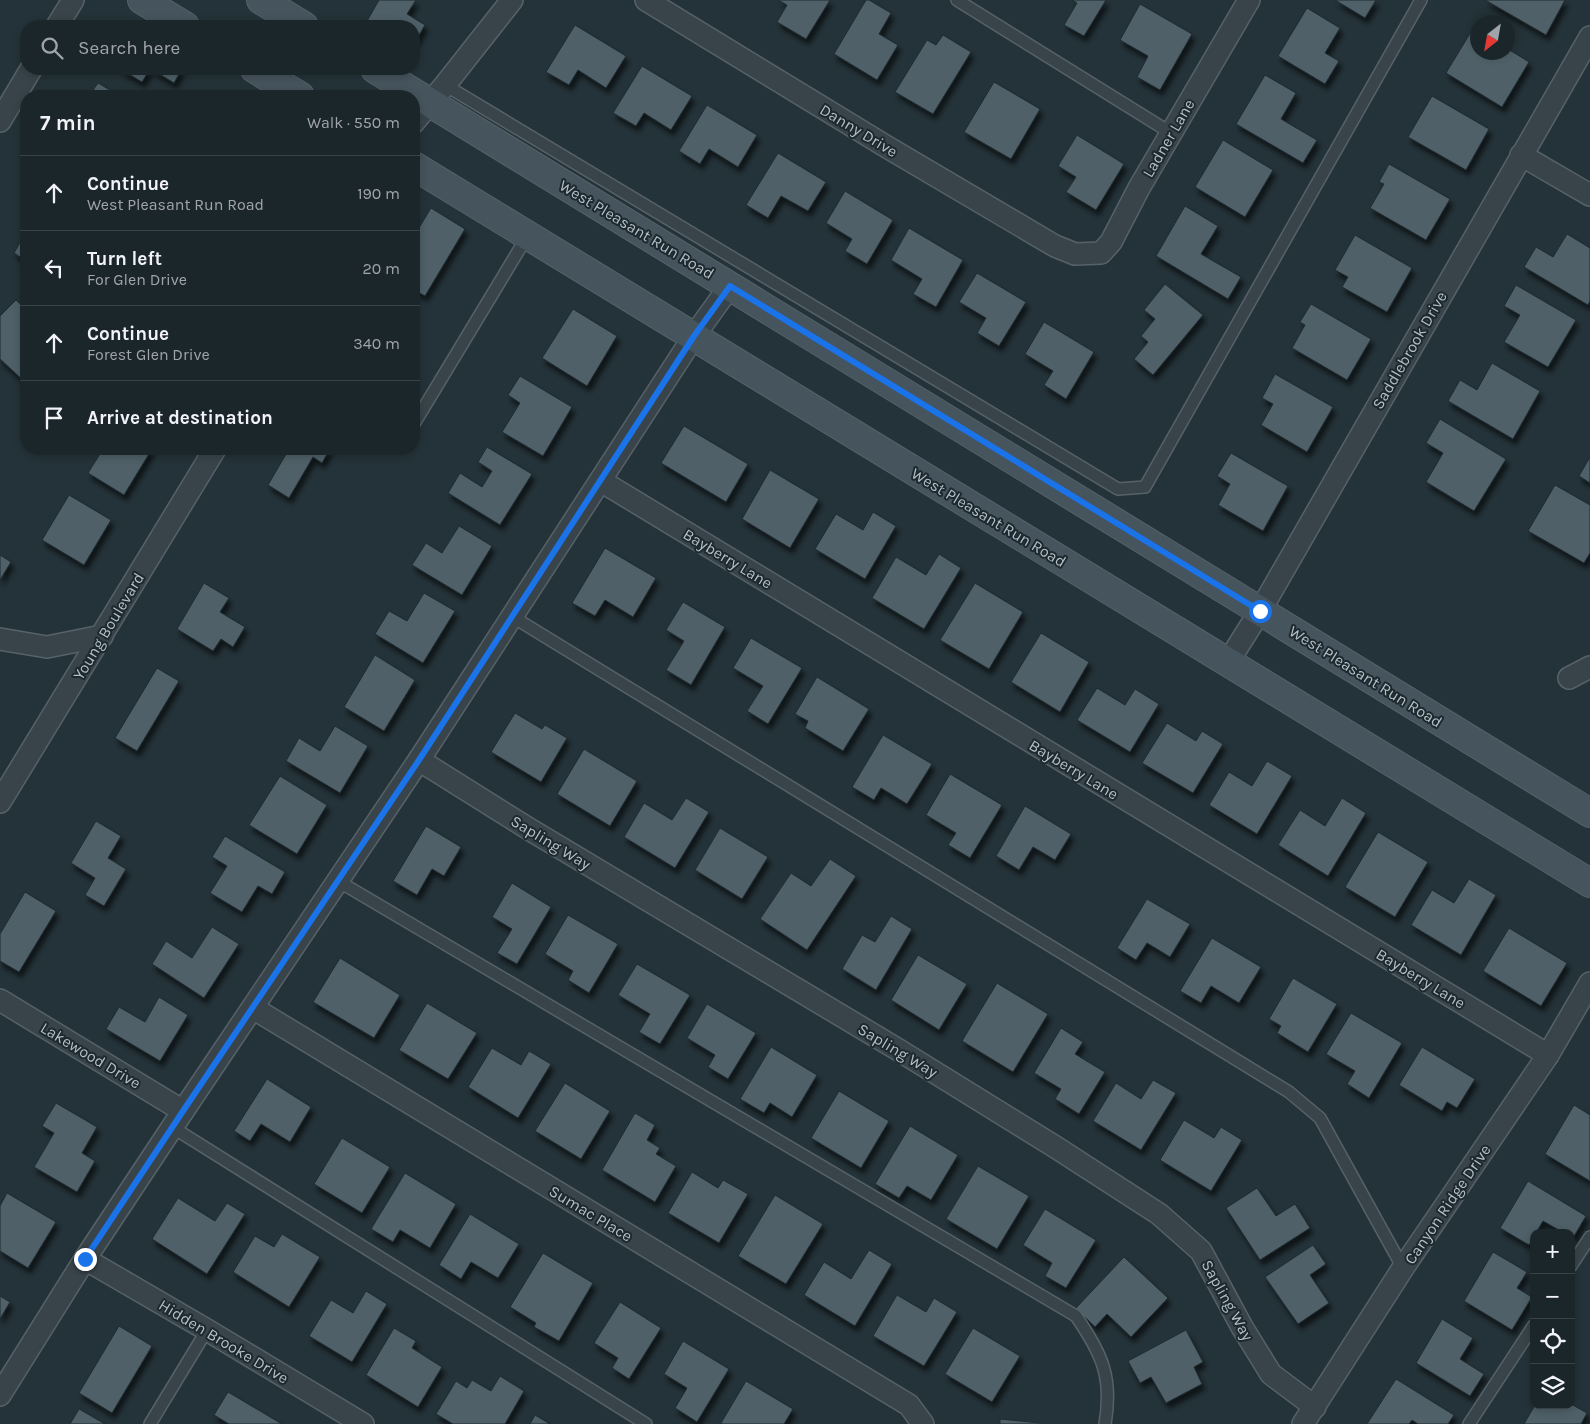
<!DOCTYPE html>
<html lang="en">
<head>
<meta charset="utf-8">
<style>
	:root { --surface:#1b262b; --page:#283237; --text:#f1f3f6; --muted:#a0a5a9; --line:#394347 }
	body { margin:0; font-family:Karla,sans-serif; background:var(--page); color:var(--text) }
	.controls { position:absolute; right:15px; bottom:15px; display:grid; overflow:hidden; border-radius:10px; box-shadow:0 2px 8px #0003 }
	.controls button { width:45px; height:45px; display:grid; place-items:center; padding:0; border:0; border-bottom:1px solid var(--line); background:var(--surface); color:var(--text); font:25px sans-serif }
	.compass { position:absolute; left:1470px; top:15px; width:45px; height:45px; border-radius:50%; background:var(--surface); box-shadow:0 2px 8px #0003; rotate:211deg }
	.stop { position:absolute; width:15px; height:15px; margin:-11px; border:4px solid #1a73e8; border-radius:50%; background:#fff }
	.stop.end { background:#1a73e8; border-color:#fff; box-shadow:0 1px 5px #0008 }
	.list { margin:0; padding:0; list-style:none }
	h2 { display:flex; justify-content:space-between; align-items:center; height:65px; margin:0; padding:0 20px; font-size:21px }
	h2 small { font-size:16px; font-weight:400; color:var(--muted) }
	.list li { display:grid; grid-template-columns:32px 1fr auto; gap:15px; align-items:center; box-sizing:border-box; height:75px; padding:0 20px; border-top:1px solid var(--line) }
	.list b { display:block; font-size:19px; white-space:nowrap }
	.list p { margin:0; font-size:16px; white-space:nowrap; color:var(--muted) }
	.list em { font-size:16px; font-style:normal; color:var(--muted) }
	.icon { flex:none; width:28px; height:28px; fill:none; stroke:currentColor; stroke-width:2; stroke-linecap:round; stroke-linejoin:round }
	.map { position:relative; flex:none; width:1590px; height:1424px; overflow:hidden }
	.search { position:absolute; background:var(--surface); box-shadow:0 2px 8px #0003; left:20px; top:20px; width:400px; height:55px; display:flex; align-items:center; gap:12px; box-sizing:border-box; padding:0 18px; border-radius:20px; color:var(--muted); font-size:19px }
	.panel { position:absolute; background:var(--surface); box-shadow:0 2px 8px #0003; left:20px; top:90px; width:400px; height:365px; border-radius:20px }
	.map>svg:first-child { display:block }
	.building { fill:#4f6068; stroke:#1f2b31; filter:url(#shadow) }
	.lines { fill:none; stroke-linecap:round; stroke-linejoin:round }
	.lane-casing { stroke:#566268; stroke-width:14 }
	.street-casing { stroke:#566268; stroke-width:24 }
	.secondary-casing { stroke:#566268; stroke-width:30 }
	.lane { stroke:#38444a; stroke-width:11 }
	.street { stroke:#38444a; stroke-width:21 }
	.secondary { stroke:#46545d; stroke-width:28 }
	.route { stroke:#1a73e8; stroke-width:6 }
	.labels { text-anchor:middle; stroke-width:4; stroke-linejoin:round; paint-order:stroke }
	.street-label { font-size:16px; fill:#b3bfc6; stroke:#1d292f }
</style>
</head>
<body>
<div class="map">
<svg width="1590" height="1424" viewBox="0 0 1590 1424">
	<defs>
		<filter id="shadow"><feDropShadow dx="3" dy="5.5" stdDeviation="2.5" flood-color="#0009"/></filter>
	</defs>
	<rect width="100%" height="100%" fill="#243339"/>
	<g class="building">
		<path d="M379 0H416L407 14 425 25 414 44V26H376L367 21Z"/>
		<path d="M778 0H830L806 39 777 22 787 5Z"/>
		<path d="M866 0H869L891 13 879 34 898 45 877 80 834 54Z"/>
		<path d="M1072 0H1106L1084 36 1064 25 1077 3Z"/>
		<path d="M1335 0H1376L1365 18Z"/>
		<path d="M1485 0H1565L1546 35Z"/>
		<path d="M1140 4 1192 34 1160 90 1137 77 1148 56 1120 40Z"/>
		<path d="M1307 8 1340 28 1325 53 1339 61 1325 84 1278 56Z"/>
		<path d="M1477 22 1478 52H1508V49L1529 62 1502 107 1446 73Z"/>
		<path d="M575 25 626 56 606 88 578 70 569 85 546 72Z"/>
		<path d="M943 35 971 52 933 114 895 92 927 40 936 45Z"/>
		<path d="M642 66 692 96 671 130 644 113 636 126 613 113Z"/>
		<path d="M120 69H150L142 82Z"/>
		<path d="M151 69H182L174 83Z"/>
		<path d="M1265 75 1296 93 1281 119 1317 140 1303 163 1236 124Z"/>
		<path d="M994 82 1040 109 1011 159 964 132Z"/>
		<path d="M98 83 120 96H89Z"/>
		<path d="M1432 96 1489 129 1466 170 1408 137Z"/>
		<path d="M707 105 757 135 738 167 709 149 700 164 679 151Z"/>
		<path d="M1077 135 1124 164 1096 210 1066 192 1076 177 1058 166Z"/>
		<path d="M1223 140 1273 170 1245 217 1195 187Z"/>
		<path d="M778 153 826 182 808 211 781 196 768 218 746 205Z"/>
		<path d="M1389 164 1450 199 1426 240 1370 208 1384 184 1379 182Z"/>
		<path d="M845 191 893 220 867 264 845 251 852 239 826 223Z"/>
		<path d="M1185 206 1218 226 1201 254 1241 277 1228 299 1156 256Z"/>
		<path d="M431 208 465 229 425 296 414 290V236Z"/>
		<path d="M909 228 963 260 936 307 913 294 922 279 891 260Z"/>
		<path d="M26 232V261L14 253Z"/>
		<path d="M1567 234 1590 248V301L1588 305 1524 267 1536 247 1553 257Z"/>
		<path d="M1355 235 1412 268 1387 312 1342 287 1348 277 1335 270Z"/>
		<path d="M977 273 1026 302 999 346 977 333 986 318 959 302Z"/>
		<path d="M1165 284 1203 315 1153 375 1134 359 1148 342 1141 336 1155 319 1144 310Z"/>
		<path d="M1516 285 1576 320 1548 367 1504 342 1520 315 1504 306Z"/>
		<path d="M16 300 26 309V383L0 359V316Z"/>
		<path d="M1311 304 1371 339 1347 380 1292 348 1305 325 1300 322Z"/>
		<path d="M573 309 617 336 587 386 542 358Z"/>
		<path d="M1044 322 1094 352 1066 399 1044 385 1053 371 1025 354Z"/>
		<path d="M1492 363 1540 391 1513 439 1448 401 1460 380 1477 390Z"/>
		<path d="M1275 374 1333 407 1307 452 1261 425 1273 404 1262 398Z"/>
		<path d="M520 376 572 407 543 456 502 432 520 403 508 395Z"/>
		<path d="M1440 419 1506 459 1474 511 1426 482 1443 453 1426 443Z"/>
		<path d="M684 426 748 464 726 502 661 463Z"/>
		<path d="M487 447 532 474 500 525 448 493 460 473 482 487 492 471 478 462Z"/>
		<path d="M103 449H152L124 495 88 473Z"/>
		<path d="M289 449H330L322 463 313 457 289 498 268 485Z"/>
		<path d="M1231 453 1288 486 1263 531 1218 505 1230 484 1217 476Z"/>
		<path d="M1590 457V483L1579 476Z"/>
		<path d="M770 470 819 499 790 548 742 519Z"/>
		<path d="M1555 485 1590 505V553L1584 563 1528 531Z"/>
		<path d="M69 495 111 520 84 565 42 540Z"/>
		<path d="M873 512 896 526 865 579 815 549 836 514 863 530Z"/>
		<path d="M459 526 492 546 462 595 412 565 426 543 442 553Z"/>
		<path d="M605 548 656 578 633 617 605 600 595 616 572 603Z"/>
		<path d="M939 554 961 568 924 629 872 598 896 557 926 575Z"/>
		<path d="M0 555 11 562 0 580Z"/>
		<path d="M204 583 229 598 220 612 245 627 233 647 221 639 213 651 177 629Z"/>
		<path d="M975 583 1023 612 989 669 940 640Z"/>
		<path d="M424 593 455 611 423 663 375 634 389 611 407 621Z"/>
		<path d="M683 602 725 627 691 685 666 670 684 641 666 630Z"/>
		<path d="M1041 633 1089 662 1060 712 1011 682Z"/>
		<path d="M751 638 802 668 768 724 747 711 763 686 733 668Z"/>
		<path d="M375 655 415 680 384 731 344 707Z"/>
		<path d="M157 668 179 681 137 751 115 738Z"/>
		<path d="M817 677 869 709 843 751 805 728 808 721 795 714Z"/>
		<path d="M1097 688 1125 705 1135 689 1159 704 1130 752 1077 720Z"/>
		<path d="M515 713 542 729 545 725 567 738 541 782 491 752Z"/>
		<path d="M1167 723 1196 741 1202 731 1223 744 1193 793 1142 763Z"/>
		<path d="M335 726 368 746 340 793 286 761 299 738 320 751Z"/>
		<path d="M883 735 932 764 907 804 881 788 874 800 852 787Z"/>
		<path d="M584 749 637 781 610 826 557 794Z"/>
		<path d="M1267 761 1292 776 1257 834 1209 805 1229 772 1252 786Z"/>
		<path d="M950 774 1002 805 970 858 948 845 956 833 926 815Z"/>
		<path d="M280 776 327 805 297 854 249 825Z"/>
		<path d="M686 798 709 812 675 868 624 837 644 803 672 820Z"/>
		<path d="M1342 798 1366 813 1328 876 1278 845 1300 810 1325 826Z"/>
		<path d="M1025 806 1071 834 1055 860 1033 847 1019 870 996 856Z"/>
		<path d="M96 821 121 836 108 858 126 869 104 906 85 895 95 878 71 863Z"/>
		<path d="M426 826 461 847 444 876 432 869 417 895 393 881Z"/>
		<path d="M720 828 768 857 742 899 695 870Z"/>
		<path d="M1378 832 1428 862 1395 917 1345 887Z"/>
		<path d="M225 836 285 872 272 894 258 886 242 912 210 893 227 866 212 857Z"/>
		<path d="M830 859 856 876 807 950 760 919 791 873 811 886Z"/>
		<path d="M1469 879 1496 895 1461 955 1411 925 1432 890 1454 903Z"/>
		<path d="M512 883 551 907 517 964 497 953 512 929 492 917Z"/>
		<path d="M25 892 56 911 19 972 0 961V934Z"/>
		<path d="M1147 899 1190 924 1170 957 1147 943 1136 960 1117 948Z"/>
		<path d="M568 915 618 944 589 993 568 980 573 971 545 954Z"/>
		<path d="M891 916 912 929 876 990 842 969 862 935 875 942Z"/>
		<path d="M212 927 239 944 204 998 152 964 166 941 192 958Z"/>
		<path d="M1509 928 1567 963 1541 1006 1483 971Z"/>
		<path d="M1212 938 1261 967 1239 1003 1211 986 1201 1003 1180 991Z"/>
		<path d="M918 955 967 984 939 1030 891 1000Z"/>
		<path d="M340 958 400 995 374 1038 313 1002Z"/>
		<path d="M637 964 690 995 660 1044 639 1032 650 1014 618 995Z"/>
		<path d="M1293 978 1337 1004 1308 1052 1277 1033 1281 1026 1269 1019Z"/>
		<path d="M997 983 1048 1014 1013 1072 962 1041Z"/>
		<path d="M159 997 188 1015 160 1061 106 1029 119 1007 145 1022Z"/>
		<path d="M427 1003 477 1033 448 1079 399 1050Z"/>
		<path d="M707 1004 756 1033 728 1079 708 1067 715 1055 687 1038Z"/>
		<path d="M1351 1013 1402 1043 1369 1098 1347 1084 1355 1071 1326 1054Z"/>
		<path d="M1061 1028 1083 1042 1075 1054 1105 1072 1079 1114 1055 1099 1061 1089 1034 1073Z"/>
		<path d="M771 1047 817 1075 792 1117 770 1103 764 1113 740 1099Z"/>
		<path d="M1422 1047 1475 1079 1457 1108 1447 1102 1442 1111 1399 1085Z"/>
		<path d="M492 1048 521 1065 529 1051 551 1064 518 1118 468 1087Z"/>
		<path d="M267 1079 311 1107 290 1142 261 1124 250 1141 234 1131Z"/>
		<path d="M1153 1080 1176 1093 1141 1150 1093 1121 1116 1083 1141 1099Z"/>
		<path d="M565 1083 610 1111 581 1159 535 1131Z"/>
		<path d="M839 1091 889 1121 861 1168 811 1138Z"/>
		<path d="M56 1103 97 1127 82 1153 95 1161 77 1192 34 1167 54 1133 42 1126Z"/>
		<path d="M1574 1105 1590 1115V1181L1545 1154Z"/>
		<path d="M635 1113 655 1125 647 1140 660 1148 656 1154 676 1166 655 1202 602 1170Z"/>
		<path d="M1184 1120 1214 1138 1221 1127 1242 1140 1211 1191 1160 1160Z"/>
		<path d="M910 1126 958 1155 931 1200 907 1186 899 1198 875 1184Z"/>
		<path d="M342 1138 390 1167 362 1213 314 1184Z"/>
		<path d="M978 1166 1029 1196 997 1249 946 1219Z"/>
		<path d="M692 1172 718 1188 723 1180 748 1194 719 1243 668 1213Z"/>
		<path d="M405 1173 456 1204 430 1248 400 1230 393 1242 371 1229Z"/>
		<path d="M1528 1181 1586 1216 1573 1238 1571 1233H1564L1543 1221 1536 1233H1534V1237L1529 1245 1500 1228Z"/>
		<path d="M1257 1188 1276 1216 1295 1204 1310 1228 1260 1260 1226 1208Z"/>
		<path d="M7 1193 56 1222 28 1268 0 1251V1206Z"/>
		<path d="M775 1195 823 1224 786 1284 738 1256Z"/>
		<path d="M178 1198 215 1221 227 1203 245 1214 207 1274 152 1239Z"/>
		<path d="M1045 1209 1096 1240 1066 1288 1045 1276 1052 1263 1023 1245Z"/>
		<path d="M470 1214 519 1244 498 1278 471 1262 461 1279 439 1265Z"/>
		<path d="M282 1234 320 1257 289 1307 233 1272 255 1236 274 1247Z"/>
		<path d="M1313 1245 1326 1264 1310 1275 1329 1303 1298 1324 1265 1277Z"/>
		<path d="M869 1250 892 1264 855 1326 804 1295 824 1262 851 1279Z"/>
		<path d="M1493 1252 1527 1272 1517 1288 1532 1297 1512 1330 1464 1301Z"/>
		<path d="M543 1253 593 1283 559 1341 534 1327 536 1323 510 1307Z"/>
		<path d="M1124 1257 1168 1298 1131 1337 1107 1314 1095 1327 1076 1308Z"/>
		<path d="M366 1291 387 1304 352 1362 309 1336 331 1300 353 1313Z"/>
		<path d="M897 1295 926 1312 934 1298 957 1312 924 1366 873 1336Z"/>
		<path d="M0 1296 10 1302 0 1319Z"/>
		<path d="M620 1302 661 1328 629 1379 612 1368 618 1358 594 1343Z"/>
		<path d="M1442 1319 1473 1338 1460 1359 1484 1374 1470 1396 1416 1363Z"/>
		<path d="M119 1326 152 1346 112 1413 79 1393Z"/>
		<path d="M394 1328 416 1341 412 1348 442 1367 418 1407 366 1375Z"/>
		<path d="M973 1328 1020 1356 992 1402 945 1374Z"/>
		<path d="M1186 1330 1203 1362 1194 1367 1202 1384 1166 1403 1151 1377 1140 1383 1128 1361Z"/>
		<path d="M683 1341 729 1369 697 1422 675 1408 687 1388 664 1374Z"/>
		<path d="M500 1376 524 1391 505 1424H453L436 1414 456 1381 467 1388 472 1380 491 1391Z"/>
		<path d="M1396 1379 1454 1415 1448 1424H1418L1412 1420 1409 1424H1367Z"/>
		<path d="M746 1381 793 1409 784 1424H723L721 1423Z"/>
		<path d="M228 1392 282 1424H229L214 1415Z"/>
		<path d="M1571 1404 1587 1413 1581 1424H1524L1535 1405H1571Z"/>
		<path d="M79 1409 105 1424H70Z"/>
		<path d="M535 1415 550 1424H530Z"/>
		<path d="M1000 1419 1040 1423V1424H1000Z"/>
	</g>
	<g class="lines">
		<g class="lane-casing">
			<g id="lane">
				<path d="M957 0 1171 133"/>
				<path d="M445 85 1118 489 1145 487 1421 0"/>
				<path d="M414 424 528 235"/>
				<path d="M513 617 1289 1092 1320 1118 1403 1268"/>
				<path d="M338 881 1076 1316C1102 1354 1113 1377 1105 1424"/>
				<path d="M172 1127 646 1424"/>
				<path d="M1571 1266 1590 1237"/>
				<path d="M150 1424 207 1330"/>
				<path d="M1469 1424 1534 1325"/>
			</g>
		</g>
		<g class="street-casing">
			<g id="street">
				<path d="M646 0 887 147 1055 246 1075 254 1101 253 1111 242 1139 188 1249 0"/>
				<path d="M57 26 73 0"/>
				<path d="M0 121 31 69"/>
				<path d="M414 122 445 85 512 0"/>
				<path d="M1521 155 1590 195"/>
				<path d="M601 481 1548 1055"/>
				<path d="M0 639 47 647 102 636"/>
				<path d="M1228 662 1260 611 1590 37"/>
				<path d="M1569 678 1590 667"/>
				<path d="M419 760 529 829 897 1049 1057 1148 1159 1214 1201 1251 1242 1327 1271 1374 1315 1407"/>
				<path d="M0 802 215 449"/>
				<path d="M0 1000 183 1111"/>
				<path d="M253 1008 909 1405 923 1424"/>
				<path d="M85 1259 207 1330 363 1424"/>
				<path d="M0 1395 85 1259 183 1111 419 760 694 336 730 286"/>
				<path d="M1303 1424 1403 1268 1548 1055 1590 983"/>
			</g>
		</g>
		<g class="secondary-casing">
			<g id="secondary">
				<path d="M142 0 185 26"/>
				<path d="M261 0 304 26"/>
				<path d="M255 69 300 96"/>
				<path d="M375 69 1590 813"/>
				<path d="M414 166 1590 883"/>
			</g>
		</g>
		<use href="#lane" class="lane"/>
		<use href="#street" class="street"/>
		<use href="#secondary" class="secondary"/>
	</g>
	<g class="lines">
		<path class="route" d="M85 1259 183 1111 419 760 694 336 730 286 1260 611"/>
	</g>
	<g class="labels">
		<g class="street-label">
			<text transform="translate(859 130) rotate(31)" y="6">Danny Drive</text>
			<text transform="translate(1168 138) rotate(-60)" y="6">Ladner Lane</text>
			<text transform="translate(637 229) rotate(31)" y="6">West Pleasant Run Road</text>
			<text transform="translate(1409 350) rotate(-60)" y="6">Saddlebrook Drive</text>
			<text transform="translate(989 517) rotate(31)" y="6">West Pleasant Run Road</text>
			<text transform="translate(728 558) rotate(31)" y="6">Bayberry Lane</text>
			<text transform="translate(108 626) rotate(-59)" y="6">Young Boulevard</text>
			<text transform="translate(1366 676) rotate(32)" y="6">West Pleasant Run Road</text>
			<text transform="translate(1074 769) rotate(31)" y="6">Bayberry Lane</text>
			<text transform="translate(551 842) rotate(31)" y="6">Sapling Way</text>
			<text transform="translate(1421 978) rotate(31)" y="6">Bayberry Lane</text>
			<text transform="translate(898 1050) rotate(31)" y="6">Sapling Way</text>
			<text transform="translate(91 1055) rotate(31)" y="6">Lakewood Drive</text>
			<text transform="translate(1447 1204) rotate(-56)" y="6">Canyon Ridge Drive</text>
			<text transform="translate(591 1213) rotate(31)" y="6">Sumac Place</text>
			<text transform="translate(1228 1300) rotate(61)" y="6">Sapling Way</text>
			<text transform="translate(224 1341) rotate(31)" y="6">Hidden Brooke Drive</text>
		</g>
	</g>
</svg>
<div class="controls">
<button>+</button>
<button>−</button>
<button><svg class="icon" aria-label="locate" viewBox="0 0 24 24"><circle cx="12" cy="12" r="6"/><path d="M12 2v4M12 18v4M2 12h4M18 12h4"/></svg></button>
<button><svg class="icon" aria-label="layers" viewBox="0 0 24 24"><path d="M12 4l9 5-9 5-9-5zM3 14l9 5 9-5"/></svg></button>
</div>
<svg class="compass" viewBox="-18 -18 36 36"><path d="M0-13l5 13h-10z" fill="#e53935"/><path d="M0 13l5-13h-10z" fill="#a0a5a9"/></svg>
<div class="stop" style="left:1260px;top:611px"></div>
<div class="stop end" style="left:85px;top:1259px"></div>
<div class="search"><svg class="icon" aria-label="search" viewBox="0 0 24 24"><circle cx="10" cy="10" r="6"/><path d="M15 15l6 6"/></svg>Search here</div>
<section class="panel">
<h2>7 min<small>Walk · 550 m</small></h2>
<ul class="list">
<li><svg class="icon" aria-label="ahead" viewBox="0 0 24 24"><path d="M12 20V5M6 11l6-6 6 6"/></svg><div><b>Continue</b><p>West Pleasant Run Road</p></div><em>190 m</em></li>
<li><svg class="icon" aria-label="left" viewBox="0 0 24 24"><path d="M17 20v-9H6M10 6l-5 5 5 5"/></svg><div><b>Turn left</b><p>For Glen Drive</p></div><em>20 m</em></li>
<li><svg class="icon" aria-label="ahead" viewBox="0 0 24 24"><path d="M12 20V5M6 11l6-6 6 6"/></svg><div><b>Continue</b><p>Forest Glen Drive</p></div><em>340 m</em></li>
<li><svg class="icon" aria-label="arrive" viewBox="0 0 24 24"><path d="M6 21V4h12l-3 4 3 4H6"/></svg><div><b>Arrive at destination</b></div></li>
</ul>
</section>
</div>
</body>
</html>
